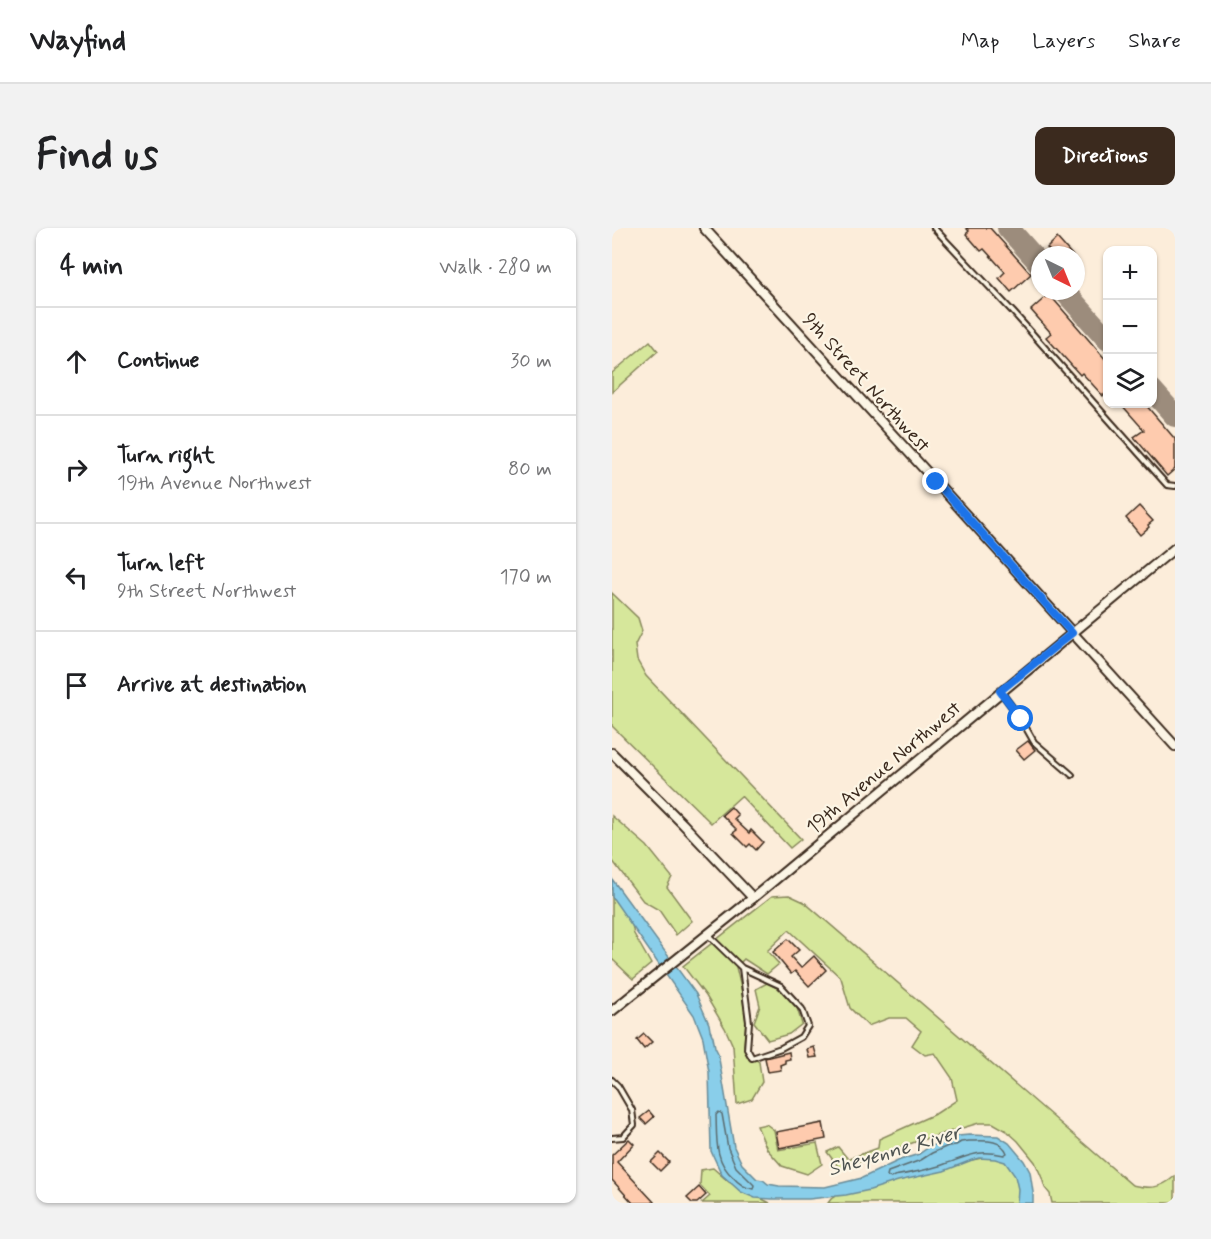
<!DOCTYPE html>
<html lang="en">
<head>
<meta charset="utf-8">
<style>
	:root { --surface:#fff; --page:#f2f2f2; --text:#202124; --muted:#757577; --line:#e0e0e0; --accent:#3b2a1e }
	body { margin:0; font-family:Mynerve,sans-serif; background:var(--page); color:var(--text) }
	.controls { position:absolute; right:18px; top:18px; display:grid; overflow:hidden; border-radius:12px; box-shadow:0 2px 4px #0004 }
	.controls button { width:54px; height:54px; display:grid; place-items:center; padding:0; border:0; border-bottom:2px solid var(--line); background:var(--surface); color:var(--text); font:30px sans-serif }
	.compass { position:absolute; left:419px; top:18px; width:54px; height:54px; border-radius:50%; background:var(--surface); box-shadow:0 2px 4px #0004; rotate:137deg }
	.stop { position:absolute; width:18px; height:18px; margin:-14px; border:4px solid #1a73e8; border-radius:50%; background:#fff }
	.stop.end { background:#1a73e8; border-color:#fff; box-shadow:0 2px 6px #0008 }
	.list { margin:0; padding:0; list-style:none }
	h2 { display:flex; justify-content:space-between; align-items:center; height:78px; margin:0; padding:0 24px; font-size:26px }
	h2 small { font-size:20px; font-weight:400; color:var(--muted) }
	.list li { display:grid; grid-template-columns:39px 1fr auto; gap:18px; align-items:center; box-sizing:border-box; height:108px; padding:0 24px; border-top:2px solid var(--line) }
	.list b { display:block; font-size:22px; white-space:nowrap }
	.list p { margin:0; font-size:20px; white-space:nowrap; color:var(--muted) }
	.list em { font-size:20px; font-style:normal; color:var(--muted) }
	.icon { flex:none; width:33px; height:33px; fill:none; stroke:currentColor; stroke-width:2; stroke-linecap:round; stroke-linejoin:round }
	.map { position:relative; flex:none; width:563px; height:975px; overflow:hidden; border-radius:12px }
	header { display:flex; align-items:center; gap:36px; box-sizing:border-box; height:84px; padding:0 30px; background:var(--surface); border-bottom:2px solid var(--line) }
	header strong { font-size:28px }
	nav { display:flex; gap:33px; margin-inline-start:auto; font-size:21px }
	.intro { display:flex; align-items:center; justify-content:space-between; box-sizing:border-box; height:144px; padding:0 36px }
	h1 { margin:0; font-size:42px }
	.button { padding:15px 27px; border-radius:12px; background:var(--accent); color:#fff; font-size:21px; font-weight:700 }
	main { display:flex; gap:36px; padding:0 36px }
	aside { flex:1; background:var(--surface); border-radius:12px; box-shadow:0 2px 4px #0004 }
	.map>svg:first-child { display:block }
	.green { fill:#d6e79b; stroke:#88885c; stroke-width:1.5 }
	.water { fill:#89ceea; stroke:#6a8c98; stroke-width:1.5 }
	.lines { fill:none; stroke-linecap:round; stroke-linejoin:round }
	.shore { stroke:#5a6c70; stroke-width:1.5 }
	.taxiway { stroke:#9c8c7c; stroke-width:22 }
	.building { fill:#fecbae; stroke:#3b2a1e; stroke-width:1.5 }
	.service-casing { stroke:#3b2a1e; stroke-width:8 }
	.minor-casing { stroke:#3b2a1e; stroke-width:12 }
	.service { stroke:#fcf5e5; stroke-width:4 }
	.minor { stroke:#fcf5e5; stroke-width:8 }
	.route { stroke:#1a73e8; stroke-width:8 }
	.labels { text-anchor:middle; stroke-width:4.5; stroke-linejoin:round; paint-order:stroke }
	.street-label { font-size:20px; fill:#3b2a1e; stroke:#fcf5e5 }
	.water-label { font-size:21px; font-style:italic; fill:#4e5351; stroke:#fcf5e5 }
</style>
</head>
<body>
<header>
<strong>Wayfind</strong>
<nav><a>Map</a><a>Layers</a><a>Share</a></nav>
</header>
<div class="intro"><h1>Find us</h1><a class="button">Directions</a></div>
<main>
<aside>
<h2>4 min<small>Walk · 280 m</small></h2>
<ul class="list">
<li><svg class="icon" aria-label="ahead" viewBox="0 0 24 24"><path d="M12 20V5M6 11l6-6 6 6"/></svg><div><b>Continue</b></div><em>30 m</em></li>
<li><svg class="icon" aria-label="right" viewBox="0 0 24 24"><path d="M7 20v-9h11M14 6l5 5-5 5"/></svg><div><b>Turn right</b><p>19th Avenue Northwest</p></div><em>80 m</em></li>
<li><svg class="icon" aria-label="left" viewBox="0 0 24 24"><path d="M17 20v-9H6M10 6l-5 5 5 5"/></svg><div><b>Turn left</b><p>9th Street Northwest</p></div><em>170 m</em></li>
<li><svg class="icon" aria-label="arrive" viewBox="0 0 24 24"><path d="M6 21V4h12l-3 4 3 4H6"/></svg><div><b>Arrive at destination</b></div></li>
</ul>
</aside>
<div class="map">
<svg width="563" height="975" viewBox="0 0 563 975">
	<rect width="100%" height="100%" fill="#fcedda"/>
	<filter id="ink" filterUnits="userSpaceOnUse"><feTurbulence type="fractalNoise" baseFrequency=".0167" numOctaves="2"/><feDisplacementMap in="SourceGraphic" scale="12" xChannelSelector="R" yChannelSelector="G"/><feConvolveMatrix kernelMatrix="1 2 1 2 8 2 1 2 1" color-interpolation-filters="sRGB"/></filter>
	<g filter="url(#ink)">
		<g class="green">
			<path d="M38 113 46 123 0 164V145Z"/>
			<path d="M0 365 26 390 30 403 23 417 25 432 34 448 189 611 178 620 129 568 99 595 0 498Z"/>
			<path d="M0 588 35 618 60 649 55 659 80 693 64 707 47 682 31 673 0 632Z"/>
			<path d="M0 655 17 682 22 706 39 736 21 751 0 731Z"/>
			<path d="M177 667 192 674 520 957C538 961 548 961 563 948V975H440L438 966 433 960 430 950 423 934 406 913 395 903 381 895H367L303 914 228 941 215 924 226 919 236 931 266 920 267 911 325 885 345 872 340 850 323 825 313 827 300 817 309 803 294 790H277L256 798 238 780 229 750 177 702 155 723 167 736 155 746 132 731 124 739 130 764 134 794 132 817 139 828 147 834 150 854 140 871 125 876 121 818 113 800 94 768 71 738 160 668Z"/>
			<path d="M155 755 170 762 185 780 190 796 177 806 156 812 142 794 148 778 144 761Z"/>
			<path d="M154 896 162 902 166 922 205 915 210 936 195 946 170 938 155 921 145 898Z"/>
			<path d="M390 926 420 975H216L219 971 231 963 255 953Z"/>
			<path d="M101 940 117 954 158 975H90L98 968 88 957 89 942Z"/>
		</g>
		<path class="water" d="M0 651 84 766 97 796 98 802 101 809 103 819 106 825 122 919 130 936 145 951 151 952 156 956 167 958 213 959 250 950 288 932 307 926 317 919 335 912 342 911 346 908 357 907 386 908 397 915 412 933 418 944 421 964V975H405L406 961 403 948 393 934 383 931 367 930 360 932 332 943 286 953 258 962 234 967 197 971H160L143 970 129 964 110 947 99 923 97 844 91 810 82 787 0 669Z"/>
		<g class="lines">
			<g class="shore">
				<path d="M107 884 110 886 116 920 124 939 142 957 141 961C133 960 126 955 121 949 102 933 105 910 104 887Z"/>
				<path d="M357 913C371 913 389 910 395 925L392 927C364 921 358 928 333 936 317 942 299 945 282 948L279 950 275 948 276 944 309 932 320 925 336 918 344 917 349 914Z"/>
			</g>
			<g class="taxiway">
				<path d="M396 0 428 36"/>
				<path d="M452 63 496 112"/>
				<path d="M540 162 563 188"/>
			</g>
		</g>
		<g class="building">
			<path d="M354 0H378L419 46 399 64 387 50 393 44 372 21 369 23 354 6 357 3Z"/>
			<path d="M445 10 460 27H441L435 20Z"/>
			<path d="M437 66 495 133V164L491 168 470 145 468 147 434 109 439 105 419 82Z"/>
			<path d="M509 176H533L563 211V241L555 248 522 209 532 202Z"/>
			<path d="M527 278 541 293 536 297 537 299 528 307 514 290Z"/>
			<path d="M416 513 423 522 412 531 404 522Z"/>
			<path d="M119 579 126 587 122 591 137 605 139 602 151 614 144 622 138 616 135 619 121 605 125 602 110 587Z"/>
			<path d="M176 711 187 722 179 729 189 740 202 728 214 742 197 758 183 743 179 746 161 724Z"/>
			<path d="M32 806 40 814 32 821 25 812Z"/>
			<path d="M202 819 205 829 197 830 195 821Z"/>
			<path d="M177 824 178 831 173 832V835L168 837 169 842 156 844 153 830Z"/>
			<path d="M37 883 42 889 34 896 28 890Z"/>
			<path d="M211 895 214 911 167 920 164 904Z"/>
			<path d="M17 911 22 916 5 934 43 975H21L0 952V927Z"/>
			<path d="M48 925 57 934 48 943 39 934Z"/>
			<path d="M87 959 94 967 85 975H80L75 970Z"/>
		</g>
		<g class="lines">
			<g class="service-casing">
				<g id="service">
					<path d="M322 0 401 84 555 257 563 258"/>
					<path d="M389 464 409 491 422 514 460 547"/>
					<path d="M96 707 130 740 169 758 190 781 196 798 189 809 169 820 140 830 135 821 137 794 130 740"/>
					<path d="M0 852 6 858 20 882 22 897 11 909 0 910"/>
				</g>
			</g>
			<g class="minor-casing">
				<g id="minor">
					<path d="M92 0 324 254 563 518"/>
					<path d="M0 525 71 596 141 670"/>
					<path d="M0 783 141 670 563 320"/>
				</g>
			</g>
			<use href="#service" class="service"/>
			<use href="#minor" class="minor"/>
		</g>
	</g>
	<g class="lines" filter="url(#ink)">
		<path class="route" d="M324 254 460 405 388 463 409 491"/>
	</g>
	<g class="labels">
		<g class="street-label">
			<text transform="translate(255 154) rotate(48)" y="7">9th Street Northwest</text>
			<text transform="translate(271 539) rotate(-40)" y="7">19th Avenue Northwest</text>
		</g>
		<g class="water-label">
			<text transform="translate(282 922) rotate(-16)" y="7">Sheyenne River</text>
		</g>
	</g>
</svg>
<div class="controls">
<button>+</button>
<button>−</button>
<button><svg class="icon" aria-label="layers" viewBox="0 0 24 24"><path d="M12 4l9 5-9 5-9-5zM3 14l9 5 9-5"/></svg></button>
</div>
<svg class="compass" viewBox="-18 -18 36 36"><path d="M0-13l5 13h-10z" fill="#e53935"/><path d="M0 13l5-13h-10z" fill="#757577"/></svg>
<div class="stop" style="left:409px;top:491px"></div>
<div class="stop end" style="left:324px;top:254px"></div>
</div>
</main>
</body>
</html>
